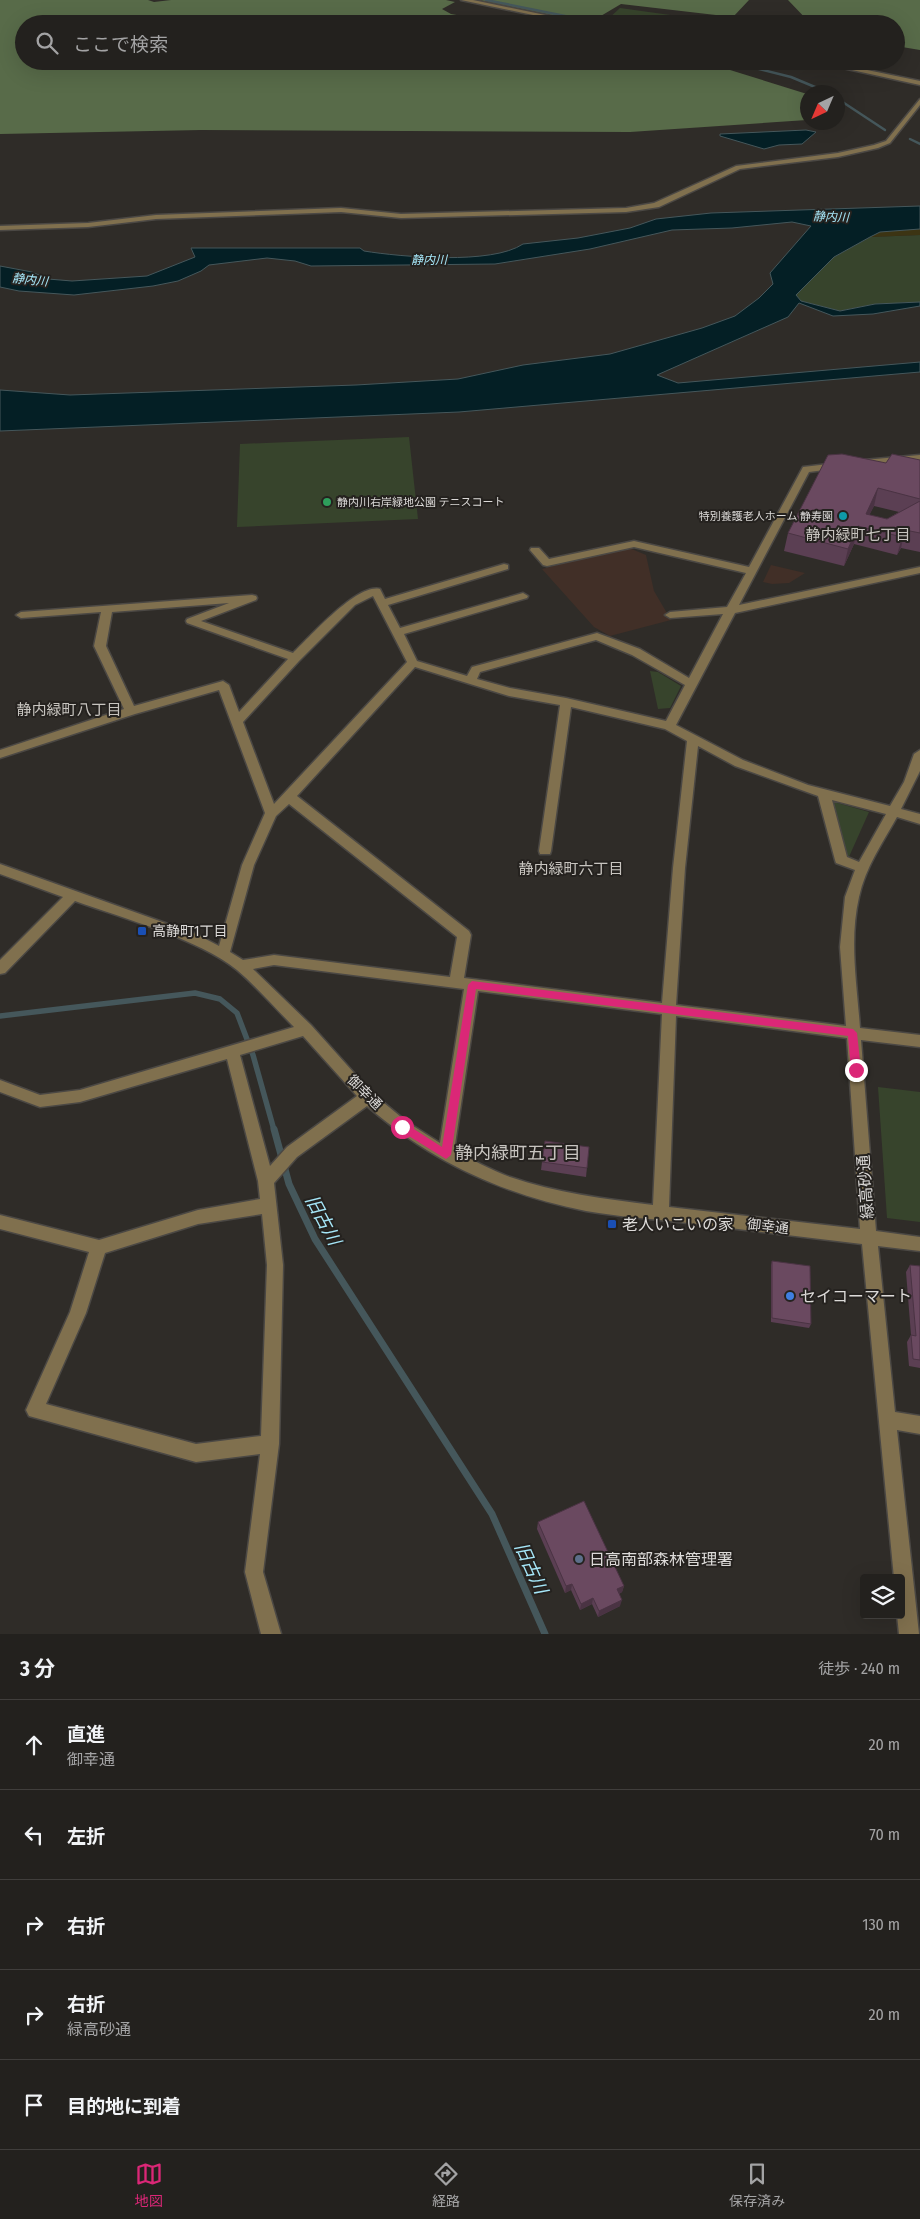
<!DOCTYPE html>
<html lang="ja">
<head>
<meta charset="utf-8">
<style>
	:root { --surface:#23211e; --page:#2f2e2b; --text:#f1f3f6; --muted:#a3a3a4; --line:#403e3c; --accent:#db2777 }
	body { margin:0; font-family:"Fira Sans Condensed","Noto Sans JP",sans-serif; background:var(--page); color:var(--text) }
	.controls { position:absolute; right:15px; bottom:15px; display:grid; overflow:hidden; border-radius:5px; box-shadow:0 5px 20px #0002 }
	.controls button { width:45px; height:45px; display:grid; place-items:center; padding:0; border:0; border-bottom:1px solid var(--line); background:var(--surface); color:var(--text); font:25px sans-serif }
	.compass { position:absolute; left:800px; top:85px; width:45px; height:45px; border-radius:50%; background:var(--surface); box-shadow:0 5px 20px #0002; rotate:224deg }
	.stop { position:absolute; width:15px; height:15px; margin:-11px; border:4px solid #db2777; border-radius:50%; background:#fff }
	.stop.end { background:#db2777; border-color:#fff; box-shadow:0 1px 5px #0008 }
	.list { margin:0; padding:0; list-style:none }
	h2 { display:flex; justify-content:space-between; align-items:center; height:65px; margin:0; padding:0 20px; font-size:21px }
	h2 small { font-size:16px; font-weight:400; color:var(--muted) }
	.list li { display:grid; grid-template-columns:32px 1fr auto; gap:15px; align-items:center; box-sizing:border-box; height:90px; padding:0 20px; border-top:1px solid var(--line) }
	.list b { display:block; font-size:19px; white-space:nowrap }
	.list p { margin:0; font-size:16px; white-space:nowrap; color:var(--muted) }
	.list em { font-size:16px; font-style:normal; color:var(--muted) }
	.icon { flex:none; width:28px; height:28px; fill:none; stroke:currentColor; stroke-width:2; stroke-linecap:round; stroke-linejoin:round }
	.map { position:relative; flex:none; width:920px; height:1634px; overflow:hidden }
	.search { position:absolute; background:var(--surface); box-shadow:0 5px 20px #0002; left:15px; right:15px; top:15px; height:55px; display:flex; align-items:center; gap:12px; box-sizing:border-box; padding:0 18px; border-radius:28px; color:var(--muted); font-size:19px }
	.sheet { height:515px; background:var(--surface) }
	nav { display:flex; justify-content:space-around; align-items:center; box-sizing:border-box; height:70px; border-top:1px solid var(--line); background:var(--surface); font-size:14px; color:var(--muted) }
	nav a { display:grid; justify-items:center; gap:2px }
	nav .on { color:var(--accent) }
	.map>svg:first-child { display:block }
	.industrial { fill:#412f27 }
	.green { fill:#37442c }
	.forest { fill:#586b49 }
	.sand { fill:#3c3413 }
	.water { fill:#041f25; stroke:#45575b }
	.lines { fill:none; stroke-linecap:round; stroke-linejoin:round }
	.stream-far2 { stroke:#45575b; stroke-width:2.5 }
	.stream-far1 { stroke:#45575b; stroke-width:5.5 }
	.stream { stroke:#45575b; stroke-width:7 }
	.minor-casing { stroke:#4b4844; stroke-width:3 }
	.minor { fill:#80704e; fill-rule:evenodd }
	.wall { fill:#5b3f53; fill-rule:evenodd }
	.shaded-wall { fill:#4a3343 }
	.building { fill:#6a4960; stroke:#4a3343 }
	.route { fill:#db2777 }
	.leisure-dot { fill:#2e9e5b; stroke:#25221f; stroke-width:2 }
	.culture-dot { fill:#0f9aa8; stroke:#25221f; stroke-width:2 }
	.transit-dot { fill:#1a4fb4; stroke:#25221f; stroke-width:2 }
	.shop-dot { fill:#3f7fe0; stroke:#25221f; stroke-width:2 }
	.service-dot { fill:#5c6f8a; stroke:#25221f; stroke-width:2 }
	.labels { text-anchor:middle; stroke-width:4; stroke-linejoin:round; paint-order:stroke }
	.far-poi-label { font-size:11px; fill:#dcdad8; stroke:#25221f; text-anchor:start }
	.far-water-label { font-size:12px; font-style:italic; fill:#a6e7f9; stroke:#25221f }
	.poi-label { font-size:14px; fill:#dcdad8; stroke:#25221f; text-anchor:start }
	.street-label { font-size:14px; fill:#dcdad8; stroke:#25221f }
	.neighbourhood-label { font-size:15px; fill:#c7c4bf; stroke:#25221f }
	.near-street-label { font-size:16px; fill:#dcdad8; stroke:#25221f }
	.near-poi-label { font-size:16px; fill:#dcdad8; stroke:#25221f; text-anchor:start }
	.near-neighbourhood-label { font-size:18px; fill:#c7c4bf; stroke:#25221f }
	.near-water-label { font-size:18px; font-style:italic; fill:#a6e7f9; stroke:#25221f }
</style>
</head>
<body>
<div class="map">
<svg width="920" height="1634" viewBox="0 0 920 1634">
	<rect width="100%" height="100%" fill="#2f2c28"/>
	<g class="industrial">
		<path d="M627 547 646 555 654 591 671 620 610 636 594 627 542 569Z"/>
		<path d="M771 565 805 573 789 583 772 584 763 582Z"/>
	</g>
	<g class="green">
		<path d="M620 8 735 24H631L607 20Z"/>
		<path d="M920 235V302L875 304 840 311 801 301 796 295 834 257 870 237Z"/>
		<path d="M409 437 418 519 237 527 240 444Z"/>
		<path d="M650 671 658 672 681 686 670 708 658 709Z"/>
		<path d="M834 802 869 812 848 859 843 858Z"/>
		<path d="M878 1087 920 1092V1222L887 1218Z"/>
	</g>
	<g class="forest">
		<path d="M0 0H148L154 2 171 0H446L455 2 442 9 451 14 506 24 534 17 571 24H24V61H701L807 94V120L630 132 201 130 0 134Z"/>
		<path d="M479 0H749L733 17 621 4 589 23Z"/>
		<path d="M788 0H920V50L896 46V24H811Z"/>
	</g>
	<path class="sand" d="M900 229H920V235L870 237 880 232Z"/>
	<g class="water">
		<path d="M806 130 816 132 802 144 779 145 764 149 720 136V134Z"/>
		<path d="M920 206V229L880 232 870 237 834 257 796 295 801 301 840 311 875 304 920 302V306L873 314 833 316 799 303 788 317 657 375 678 383 920 362V372L459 412 0 431V390L70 395 356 385 458 379 523 365 610 354 702 328 735 316 759 298 773 284 770 273 811 226 792 222 732 228 672 230 590 249 495 264 311 266 295 261 267 258 209 265 201 271 178 281 153 286 74 295 19 291 0 287V266L32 272 48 279 72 281 147 276 195 257 191 248H360L364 251C401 257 492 265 523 244L578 238 630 228 656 219 711 213Z"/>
	</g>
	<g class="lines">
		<g class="stream-far2">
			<path d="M486 0 595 22"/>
			<path d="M727 61 791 77 827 92"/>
			<path d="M838 99 885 130"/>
			<path d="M910 139 920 144"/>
		</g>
		<path class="stream-far1" d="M0 1016 195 993 220 999 237 1013 253 1055 274 1130"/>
		<path class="stream" d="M274 1129 289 1184 315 1239 492 1514 545 1634"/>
		<g class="minor-casing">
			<g id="minor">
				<path d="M461 0H473L589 24H576Z"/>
				<path d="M811 61H824L920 81V85Z"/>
				<path d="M920 99V105L890 143 878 148 838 157 740 169 659 207 626 212 401 218 341 212 156 219 88 227 0 230V226L88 223 156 215 341 208 401 214 626 208 654 203 736 166 838 153 874 145 886 141Z"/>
				<path d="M920 455V461L864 466 859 463 864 460Z"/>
				<path d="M837 463 842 466 840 468 809 472 739 605 920 567V573L735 613 676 725 743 760 808 785 890 806 904 782 914 754 920 750V771L901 809 920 814V824L897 817C883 842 865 868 859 897 849 940 857 985 860 1028L920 1035V1047L861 1040 876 1231 920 1237V1251L878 1246 895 1412 920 1416V1434L897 1430 919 1634H899L897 1615H901V1578H894L862 1244C804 1237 746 1230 688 1223 654 1219 620 1217 586 1211 502 1194 432 1162 367 1106L297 1157 274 1183 283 1265 279 1444 263 1572 281 1634H261L245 1572 260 1454 196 1462 29 1416 26 1410 70 1312 89 1252 0 1229V1215L99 1240 198 1210 260 1199 258 1181 227 1059 80 1102 40 1107 0 1092V1080L40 1095 80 1090 294 1027C275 1008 257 987 237 970 199 939 122 918 75 901L5 973 0 974V960L63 897 0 874V864L196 934 219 946 242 865 265 813 219 690 135 714 0 758V750L124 709 94 646 101 612 21 618 16 615 21 612 252 595 256 596 257 598 256 600 201 621 293 653C309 638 357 583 380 589L385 599 504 564 508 565V569L388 605 400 628 523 593 528 596 527 598 404 634 417 661 467 676 472 667 597 633 640 649 689 678 723 614 670 618 665 615 670 612 727 607 746 573 634 547 547 566 543 565 530 550 531 548H539L549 559 634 541 749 567 803 467ZM373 596 407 662 274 804 243 722 299 661 355 605ZM229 603 187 619 186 621 187 623 288 659 239 712 229 685 223 681 134 706 106 646 112 612ZM596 640 632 655 685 685 666 721 566 698 510 688 477 679 480 672ZM415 667 509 696 560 705 539 851 540 854H550L551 851 571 707 665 729 687 741 673 868 662 1003 464 978 471 935 469 931 297 796ZM698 746 735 766 818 796 835 860 836 863 855 870 845 897 840 947 846 1026 676 1005 685 868ZM832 800 886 814 859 862 847 857ZM289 804 457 937 450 977 274 955 243 960 230 952 254 865 276 816ZM274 965 464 989 440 1143 407 1122 372 1093 311 1025 253 969ZM478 991 662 1014 653 1205C605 1199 556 1193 510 1177 491 1170 473 1160 454 1151ZM676 1016 847 1038 860 1229 669 1207ZM303 1036 357 1096 287 1147 270 1166 240 1055ZM262 1214 267 1265 261 1436 196 1444 46 1404 86 1313 105 1253 198 1224Z"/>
			</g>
		</g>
		<use href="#minor" class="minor"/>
	</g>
	<g class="wall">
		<path d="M920 460V552L901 548 897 555 854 544 844 566 784 551 788 533 886 463ZM874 506 899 512 887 519 869 515Z"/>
		<path d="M589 1147 586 1177 541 1170 542 1162Z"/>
		<path d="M772 1261 811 1324 809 1328 771 1322V1265Z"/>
		<path d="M910 1265 920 1266V1368L909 1366 907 1342 911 1335 906 1272Z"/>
		<path d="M538 1522 624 1586 622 1592 619 1594 620 1606 598 1617 592 1604 580 1610 571 1590 565 1593 537 1529Z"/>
	</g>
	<g class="shaded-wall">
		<path d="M878 488 874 506 863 528 866 514Z"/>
		<path d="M858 526 854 544 844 566 848 549Z"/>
		<path d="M905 530 901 548 897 555 902 537Z"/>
		<path d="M572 1584 571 1590 565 1593 566 1586Z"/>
		<path d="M624 1586 622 1592 615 1596 617 1589Z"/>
		<path d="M593 1598 592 1604 580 1610 581 1604Z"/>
		<path d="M622 1600 620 1606 598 1617 599 1611Z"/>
	</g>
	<g class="building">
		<path d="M842 454 886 463 892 454 920 460V499L878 488 866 514 887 519 920 501V533L905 530 902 537 858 526 848 549 788 533 828 455Z"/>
		<path d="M545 1141 589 1147 587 1168 542 1162Z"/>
		<path d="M772 1261 810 1266 811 1324 772 1318Z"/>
		<path d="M910 1265 920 1266V1360L913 1359 911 1335 916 1336Z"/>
		<path d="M584 1501 624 1586 617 1589 622 1600 599 1611 593 1598 581 1604 572 1584 566 1586 538 1522Z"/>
	</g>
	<path class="route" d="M472 981 853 1029 857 1033 861 1070 856 1074 851 1070 848 1036 476 989 451 1155 446 1159 399 1130 397 1127 402 1123 406 1124 442 1147 468 985Z"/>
	<circle class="leisure-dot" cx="327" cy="502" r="5"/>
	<circle class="culture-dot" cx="843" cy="516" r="5"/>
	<g class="transit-dot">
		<rect x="137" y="926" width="10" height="10" rx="2.5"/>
		<rect x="607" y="1219" width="10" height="10" rx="2.5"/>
	</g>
	<circle class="shop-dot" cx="790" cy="1296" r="5"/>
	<circle class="service-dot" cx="579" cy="1559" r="5"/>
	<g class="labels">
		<g class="far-poi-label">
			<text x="337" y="506">静内川右岸緑地公園 テニスコート</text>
			<text x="833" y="520" text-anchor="end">特別養護老人ホーム 静寿園</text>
		</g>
		<g class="far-water-label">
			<text transform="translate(831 217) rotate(2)" y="4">静内川</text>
			<text x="429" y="264">静内川</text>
			<text transform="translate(30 280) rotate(6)" y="4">静内川</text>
		</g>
		<g class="poi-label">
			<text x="152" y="936">高静町1丁目</text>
		</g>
		<g class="street-label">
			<text transform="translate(365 1092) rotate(45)" y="5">御幸通</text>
			<text transform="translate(768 1226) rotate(7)" y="5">御幸通</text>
		</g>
		<g class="neighbourhood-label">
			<text x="858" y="540">静内緑町七丁目</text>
			<text x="69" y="715">静内緑町八丁目</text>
			<text x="571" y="874">静内緑町六丁目</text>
		</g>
		<g class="near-street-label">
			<text transform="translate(865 1187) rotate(-94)" y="6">緑高砂通</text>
		</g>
		<g class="near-poi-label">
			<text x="622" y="1230">老人いこいの家</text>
			<text x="800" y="1302">セイコーマート</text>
			<text x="589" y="1565">日高南部森林管理署</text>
		</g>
		<g class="near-neighbourhood-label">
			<text x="518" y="1159">静内緑町五丁目</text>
		</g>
		<g class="near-water-label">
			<text transform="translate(323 1220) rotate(62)" y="6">旧古川</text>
			<text transform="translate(531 1568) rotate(66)" y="6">旧古川</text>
		</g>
	</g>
</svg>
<div class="controls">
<button><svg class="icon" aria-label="layers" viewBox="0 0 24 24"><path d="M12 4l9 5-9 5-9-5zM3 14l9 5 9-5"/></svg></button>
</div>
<svg class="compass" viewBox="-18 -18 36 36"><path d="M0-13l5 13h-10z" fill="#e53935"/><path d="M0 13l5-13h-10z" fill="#a3a3a4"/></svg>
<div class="stop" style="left:402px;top:1127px"></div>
<div class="stop end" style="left:856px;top:1070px"></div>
<div class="search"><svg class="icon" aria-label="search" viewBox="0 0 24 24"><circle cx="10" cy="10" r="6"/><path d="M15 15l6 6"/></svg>ここで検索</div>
</div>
<section class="sheet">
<h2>3 分<small>徒歩 · 240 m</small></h2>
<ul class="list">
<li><svg class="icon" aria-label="ahead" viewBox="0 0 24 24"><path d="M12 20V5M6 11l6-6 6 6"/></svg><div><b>直進</b><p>御幸通</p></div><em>20 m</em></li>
<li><svg class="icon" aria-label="left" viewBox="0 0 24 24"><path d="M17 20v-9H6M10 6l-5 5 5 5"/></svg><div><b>左折</b></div><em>70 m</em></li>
<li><svg class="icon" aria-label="right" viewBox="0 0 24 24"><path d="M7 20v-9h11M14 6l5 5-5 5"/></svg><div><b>右折</b></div><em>130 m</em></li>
<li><svg class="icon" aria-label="right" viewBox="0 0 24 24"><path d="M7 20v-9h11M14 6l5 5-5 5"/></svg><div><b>右折</b><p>緑高砂通</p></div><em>20 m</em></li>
<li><svg class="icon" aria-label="arrive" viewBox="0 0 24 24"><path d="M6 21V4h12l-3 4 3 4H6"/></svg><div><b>目的地に到着</b></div></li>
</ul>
</section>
<nav>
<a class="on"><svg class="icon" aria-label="map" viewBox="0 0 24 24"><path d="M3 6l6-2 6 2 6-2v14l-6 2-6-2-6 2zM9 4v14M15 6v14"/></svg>地図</a>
<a><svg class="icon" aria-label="directions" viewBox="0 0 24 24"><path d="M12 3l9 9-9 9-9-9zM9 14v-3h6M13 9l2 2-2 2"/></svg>経路</a>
<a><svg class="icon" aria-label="saved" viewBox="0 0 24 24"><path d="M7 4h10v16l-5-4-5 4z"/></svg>保存済み</a>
</nav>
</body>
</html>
